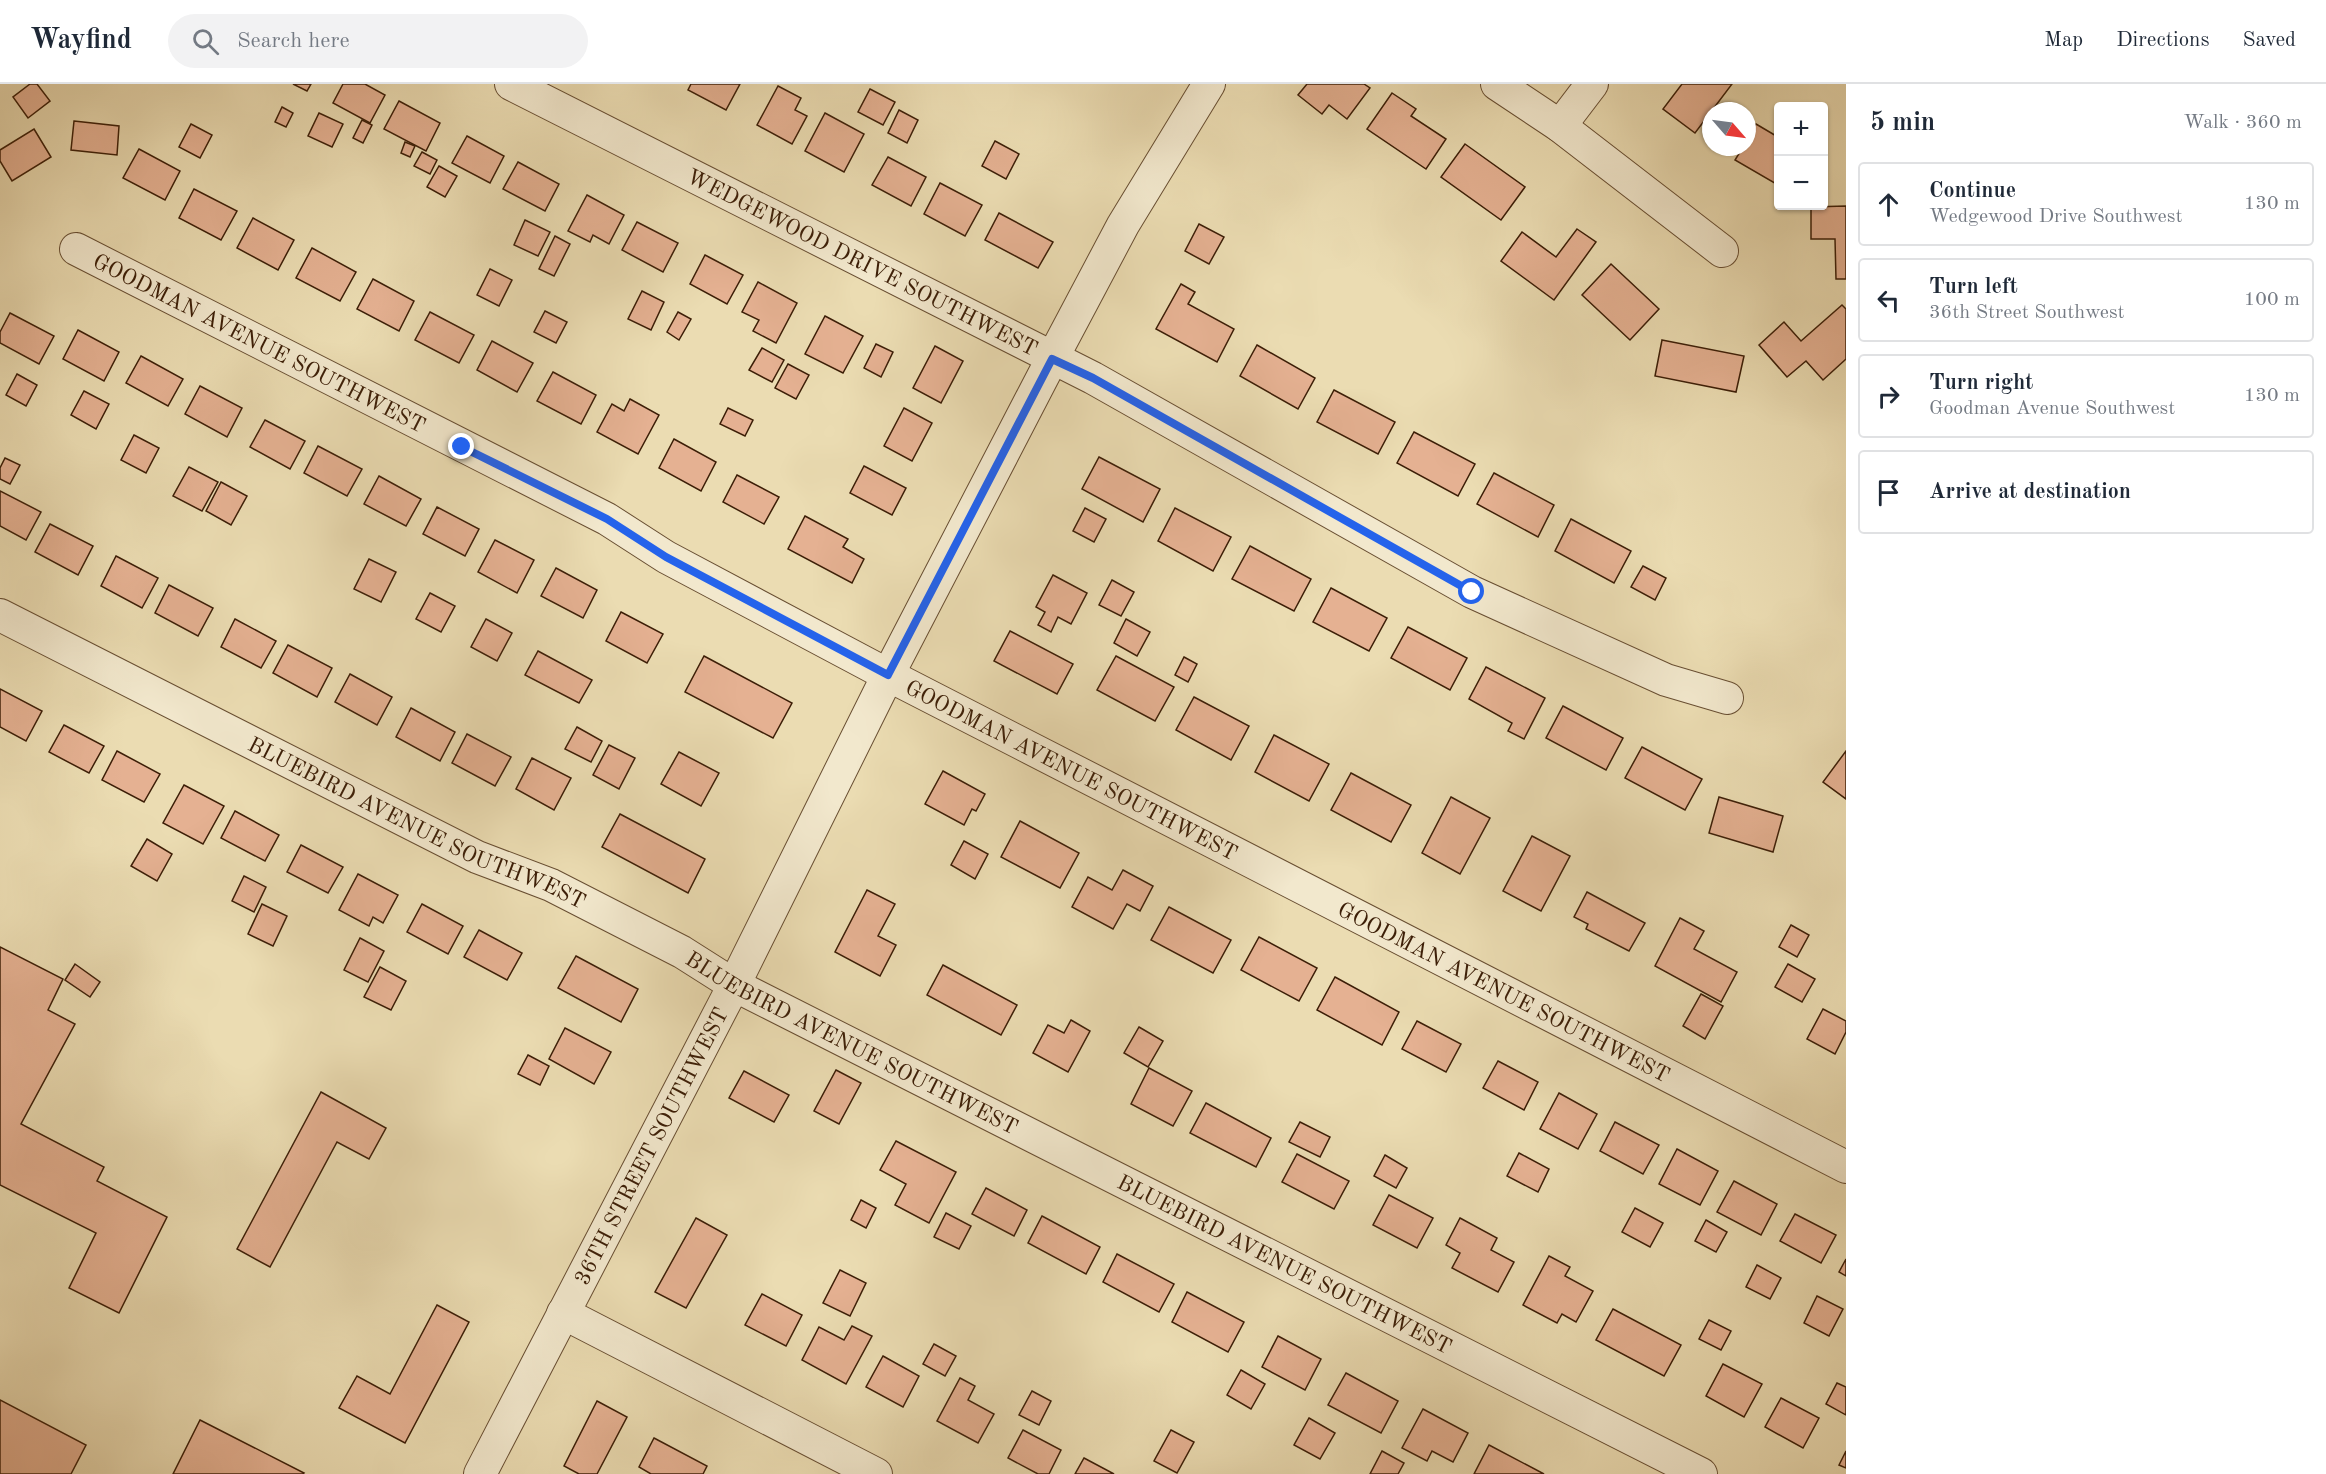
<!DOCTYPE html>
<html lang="en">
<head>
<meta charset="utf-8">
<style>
	:root { --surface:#fff; --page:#f2f2f3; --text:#1f2937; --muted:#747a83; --line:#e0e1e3 }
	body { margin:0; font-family:"Old Standard TT",serif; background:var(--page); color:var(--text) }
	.controls { position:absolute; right:18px; top:18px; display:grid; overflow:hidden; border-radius:6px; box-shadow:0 2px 4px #0004 }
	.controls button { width:54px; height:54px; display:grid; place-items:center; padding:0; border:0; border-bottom:2px solid var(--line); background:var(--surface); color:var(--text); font:30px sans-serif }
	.compass { position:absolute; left:1702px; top:18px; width:54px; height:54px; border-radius:50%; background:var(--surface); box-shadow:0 2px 4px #0004; rotate:118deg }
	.stop { position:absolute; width:18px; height:18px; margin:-14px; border:4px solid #2563eb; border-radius:50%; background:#fff }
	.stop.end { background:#2563eb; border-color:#fff; box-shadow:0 2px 6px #0008 }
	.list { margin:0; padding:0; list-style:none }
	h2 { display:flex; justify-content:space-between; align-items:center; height:78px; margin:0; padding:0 24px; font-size:26px }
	h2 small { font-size:20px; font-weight:400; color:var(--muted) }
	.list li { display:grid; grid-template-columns:39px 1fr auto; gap:18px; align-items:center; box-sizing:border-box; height:84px; margin:0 12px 12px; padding:0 12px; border:2px solid var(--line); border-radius:6px }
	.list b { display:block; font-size:22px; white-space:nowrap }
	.list p { margin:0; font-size:20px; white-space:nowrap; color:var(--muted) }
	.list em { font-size:20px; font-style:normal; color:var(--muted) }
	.icon { flex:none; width:33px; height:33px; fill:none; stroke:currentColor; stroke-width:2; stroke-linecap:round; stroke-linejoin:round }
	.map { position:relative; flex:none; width:1846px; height:1390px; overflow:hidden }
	header { display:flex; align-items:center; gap:36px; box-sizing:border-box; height:84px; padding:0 30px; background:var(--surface); border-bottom:2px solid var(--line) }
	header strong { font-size:28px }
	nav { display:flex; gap:33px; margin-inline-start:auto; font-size:21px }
	.search { width:420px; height:54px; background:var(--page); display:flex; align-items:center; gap:15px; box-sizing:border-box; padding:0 21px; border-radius:33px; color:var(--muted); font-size:22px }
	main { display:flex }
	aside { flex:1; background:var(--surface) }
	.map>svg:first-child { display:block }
	.building { fill:#e5b192; stroke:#3c1e07; stroke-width:1.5 }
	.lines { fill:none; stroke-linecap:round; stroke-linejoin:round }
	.minor-casing { stroke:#684e32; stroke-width:34 }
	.minor { stroke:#f2e8cd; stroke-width:32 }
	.route { stroke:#2563eb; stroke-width:8 }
	.labels { text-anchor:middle; stroke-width:6; stroke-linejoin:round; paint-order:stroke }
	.street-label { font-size:22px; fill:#3c1e07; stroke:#f2e8cd }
</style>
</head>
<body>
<header>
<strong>Wayfind</strong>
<div class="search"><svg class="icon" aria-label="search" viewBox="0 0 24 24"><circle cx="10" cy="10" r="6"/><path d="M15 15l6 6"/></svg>Search here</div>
<nav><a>Map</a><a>Directions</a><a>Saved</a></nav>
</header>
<main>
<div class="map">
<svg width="1846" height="1390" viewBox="0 0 1846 1390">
	<rect width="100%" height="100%" fill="#ebdcb2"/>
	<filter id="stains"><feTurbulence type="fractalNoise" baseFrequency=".00333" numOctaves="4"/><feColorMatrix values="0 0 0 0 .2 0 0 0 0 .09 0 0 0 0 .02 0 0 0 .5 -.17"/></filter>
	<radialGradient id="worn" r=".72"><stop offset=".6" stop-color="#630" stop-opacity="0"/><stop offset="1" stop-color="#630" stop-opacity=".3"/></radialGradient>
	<g class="building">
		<path d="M30 0H37L50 17 28 34 13 13Z"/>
		<path d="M293 0H311L307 7Z"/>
		<path d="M343 0H365L385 11 370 39 333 19Z"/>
		<path d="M691 0H740L726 26 688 6Z"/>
		<path d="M1307 0H1364L1370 4 1347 35 1329 21 1322 30 1298 11Z"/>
		<path d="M1682 0H1732L1695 49 1663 25Z"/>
		<path d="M778 2 801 14 795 26 807 32 792 60 757 41Z"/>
		<path d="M870 5 895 18 883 41 858 28Z"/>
		<path d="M1392 9 1416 25 1411 32 1446 55 1426 85 1367 45Z"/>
		<path d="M399 17 440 39 426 67 384 45Z"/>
		<path d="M282 23 293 29 286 43 275 38Z"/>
		<path d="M899 26 918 36 907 59 888 49Z"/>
		<path d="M319 29 343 40 332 63 308 52Z"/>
		<path d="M825 29 864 50 844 88 805 67Z"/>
		<path d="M362 36 372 41 363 59 353 54Z"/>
		<path d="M74 37 119 42 117 71 71 66Z"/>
		<path d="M191 40 212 51 200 74 179 63Z"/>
		<path d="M1756 40 1778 53V101L1735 76 1743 63H1747V56Z"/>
		<path d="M34 45 51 73 12 97 0 77V66Z"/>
		<path d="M467 52 504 72 490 99 452 79Z"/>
		<path d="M995 57 1019 70 1006 95 982 82Z"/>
		<path d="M405 58 415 62 410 73 401 69Z"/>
		<path d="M1465 60 1525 103 1501 136 1441 93Z"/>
		<path d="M139 65 180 87 165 116 123 94Z"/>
		<path d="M422 68 437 76 430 90 414 82Z"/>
		<path d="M888 73 926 93 911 122 872 101Z"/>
		<path d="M518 78 559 100 545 127 503 105Z"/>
		<path d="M439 82 457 92 445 113 427 103Z"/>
		<path d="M940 99 982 121 965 152 924 130Z"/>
		<path d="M194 105 237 127 221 156 179 134Z"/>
		<path d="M587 111 624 131 609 160 593 151 590 158 568 147Z"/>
		<path d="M1846 122V195H1836L1835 155H1811V123Z"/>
		<path d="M999 129 1053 158 1038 184 985 156Z"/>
		<path d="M253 134 294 156 278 186 237 164Z"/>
		<path d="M525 136 550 148 538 172 514 161Z"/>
		<path d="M637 138 678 159 663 188 622 166Z"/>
		<path d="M1199 140 1224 153 1209 180 1185 167Z"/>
		<path d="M1577 145 1596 158 1554 216 1501 177 1522 148 1556 173Z"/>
		<path d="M555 152 570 160 554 192 539 185Z"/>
		<path d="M312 164 356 188 340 217 296 194Z"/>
		<path d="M705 171 743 191 727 220 690 200Z"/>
		<path d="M1611 180 1659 225 1630 256 1582 211Z"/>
		<path d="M490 185 512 196 499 222 477 211Z"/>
		<path d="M373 195 414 217 399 247 357 225Z"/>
		<path d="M758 198 797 219 776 259 753 247 759 236 742 228Z"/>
		<path d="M1181 200 1195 208 1188 220 1234 245 1217 278 1156 245Z"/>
		<path d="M642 207 664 218 651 246 628 235Z"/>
		<path d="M1842 221 1846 225V275L1823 296 1806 277 1787 293 1759 261 1784 238 1801 257Z"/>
		<path d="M545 227 567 238 556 259 534 248Z"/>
		<path d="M430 228 474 251 459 279 415 256Z"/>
		<path d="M678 228 691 235 679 256 667 248Z"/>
		<path d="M10 229 54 252 39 280 0 259V248Z"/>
		<path d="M825 232 863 252 843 289 805 270Z"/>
		<path d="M78 246 119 268 104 297 63 275Z"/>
		<path d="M1662 256 1744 272 1736 308 1655 292Z"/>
		<path d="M492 257 533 279 517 308 477 286Z"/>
		<path d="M876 260 893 268 881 293 864 284Z"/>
		<path d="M1257 261 1315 294 1298 325 1240 292Z"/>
		<path d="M935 262 963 277 941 319 913 304Z"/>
		<path d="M762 264 784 276 772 298 749 286Z"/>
		<path d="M141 272 183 295 168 322 126 299Z"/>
		<path d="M788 280 809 291 796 315 775 304Z"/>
		<path d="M553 288 596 311 581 340 537 317Z"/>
		<path d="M17 290 37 301 26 322 6 311Z"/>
		<path d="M200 302 242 324 227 353 185 330Z"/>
		<path d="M1334 306 1395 338 1378 370 1317 338Z"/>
		<path d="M84 307 109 320 96 345 71 331Z"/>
		<path d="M630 315 659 331 638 370 597 348 612 320 624 327Z"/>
		<path d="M728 324 753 336 745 352 720 340Z"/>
		<path d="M904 324 932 339 912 377 884 362Z"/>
		<path d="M265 336 305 357 290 385 250 363Z"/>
		<path d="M1414 348 1475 380 1458 412 1397 379Z"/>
		<path d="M134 351 159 364 146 389 121 376Z"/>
		<path d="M674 355 716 378 701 407 659 384Z"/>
		<path d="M318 362 362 385 347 412 304 389Z"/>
		<path d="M1099 373 1160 405 1143 438 1082 405Z"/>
		<path d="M5 374 20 381 10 400 0 395V384Z"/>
		<path d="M864 382 906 404 892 431 850 409Z"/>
		<path d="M189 383 218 398 202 427 173 412Z"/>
		<path d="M1494 389 1554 421 1538 453 1477 420Z"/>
		<path d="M737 391 779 413 764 440 723 418Z"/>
		<path d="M379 392 421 415 406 442 364 420Z"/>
		<path d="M221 398 247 412 231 441 206 427Z"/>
		<path d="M0 407 41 428 26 456 0 442Z"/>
		<path d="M437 423 479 445 465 472 423 450Z"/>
		<path d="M1085 424 1106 435 1094 458 1073 447Z"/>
		<path d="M1175 424 1231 453 1213 487 1158 457Z"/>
		<path d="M805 432 848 455 843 463 864 475 852 499 788 465Z"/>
		<path d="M1571 435 1631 467 1614 499 1555 467Z"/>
		<path d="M50 440 93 462 78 491 35 468Z"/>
		<path d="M495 456 534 476 517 509 478 488Z"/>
		<path d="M1250 462 1311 495 1294 527 1232 495Z"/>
		<path d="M116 472 158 494 142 524 101 502Z"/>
		<path d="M369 475 396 488 381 518 354 505Z"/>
		<path d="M1643 482 1666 494 1655 516 1631 503Z"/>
		<path d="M556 484 597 506 583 534 541 512Z"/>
		<path d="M1053 491 1087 509 1071 540 1058 533 1051 548 1038 541 1045 528 1036 523Z"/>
		<path d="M1112 496 1134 508 1121 532 1099 521Z"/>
		<path d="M169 501 213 524 198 552 155 529Z"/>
		<path d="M1331 504 1387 534 1369 567 1313 538Z"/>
		<path d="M430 509 455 522 441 548 416 535Z"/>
		<path d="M621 528 663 550 647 579 606 557Z"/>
		<path d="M235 535 276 557 261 584 221 563Z"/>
		<path d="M486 535 512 549 497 577 471 563Z"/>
		<path d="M1126 535 1150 548 1137 572 1114 559Z"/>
		<path d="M1408 543 1467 574 1450 606 1391 574Z"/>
		<path d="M1010 547 1073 580 1057 610 994 577Z"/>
		<path d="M288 561 332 584 317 613 273 589Z"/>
		<path d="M538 567 592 596 579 619 525 591Z"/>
		<path d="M704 572 792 619 773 654 685 608Z"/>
		<path d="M1116 572 1174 603 1155 637 1097 606Z"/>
		<path d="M1184 573 1197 580 1188 598 1175 591Z"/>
		<path d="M1486 583 1545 614 1524 655 1508 647 1512 639 1469 615Z"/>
		<path d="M350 590 392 613 377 641 335 618Z"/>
		<path d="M0 605 42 627 26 657 0 643Z"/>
		<path d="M1194 613 1249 642 1231 676 1176 646Z"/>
		<path d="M1563 622 1623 654 1606 686 1546 654Z"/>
		<path d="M411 624 455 648 440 677 396 653Z"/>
		<path d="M64 641 104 662 89 689 49 668Z"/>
		<path d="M577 643 602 657 591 678 565 665Z"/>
		<path d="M467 650 511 673 495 702 452 679Z"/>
		<path d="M1274 651 1329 680 1309 717 1255 688Z"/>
		<path d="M609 661 635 674 619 705 593 691Z"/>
		<path d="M1642 663 1702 695 1685 726 1625 694Z"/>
		<path d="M117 667 160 690 144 718 102 696Z"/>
		<path d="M1846 667V715L1823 698Z"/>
		<path d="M679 668 719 689 701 722 661 700Z"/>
		<path d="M532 674 571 694 554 726 516 705Z"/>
		<path d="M943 687 985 710 976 727 972 725 964 741 925 720Z"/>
		<path d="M1351 689 1411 721 1391 758 1331 726Z"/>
		<path d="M184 701 224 722 203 760 163 739Z"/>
		<path d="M1451 713 1490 734 1460 790 1422 769Z"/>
		<path d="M1719 713 1783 732 1773 768 1709 749Z"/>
		<path d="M235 727 279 751 265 777 221 754Z"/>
		<path d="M620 730 705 775 688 809 602 763Z"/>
		<path d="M1020 737 1079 769 1060 804 1001 773Z"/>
		<path d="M1532 752 1570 772 1541 827 1503 807Z"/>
		<path d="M147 755 172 770 157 797 131 782Z"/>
		<path d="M964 757 988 770 975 795 951 781Z"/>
		<path d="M301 761 343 783 328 809 287 788Z"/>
		<path d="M1123 786 1153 802 1140 827 1127 820 1113 845 1072 823 1088 793 1112 806Z"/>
		<path d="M358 790 398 811 383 839 373 833 369 842 339 826Z"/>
		<path d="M244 792 266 803 254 828 232 817Z"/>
		<path d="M867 806 895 820 878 852 896 861 880 892 835 868Z"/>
		<path d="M1587 808 1645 839 1629 867 1586 845 1588 840 1574 833Z"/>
		<path d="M262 820 287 832 273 862 248 850Z"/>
		<path d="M422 820 463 842 448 870 407 848Z"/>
		<path d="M1169 823 1231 856 1213 889 1151 856Z"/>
		<path d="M1680 834 1704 847 1694 865 1737 888 1721 918 1655 882Z"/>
		<path d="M1791 841 1809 851 1797 873 1779 863Z"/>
		<path d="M479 846 522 869 507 896 464 873Z"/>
		<path d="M1259 853 1317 884 1299 917 1241 886Z"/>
		<path d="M360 854 384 867 368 898 344 886Z"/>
		<path d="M0 863 63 895 48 926 75 940 21 1040 104 1083 97 1097 167 1133 119 1229 69 1204 96 1149 0 1101Z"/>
		<path d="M576 872 638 905 621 938 558 904Z"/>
		<path d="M75 880 100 898 90 913 65 896Z"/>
		<path d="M1788 880 1815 895 1802 918 1775 903Z"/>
		<path d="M943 881 1017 921 1001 951 927 911Z"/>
		<path d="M380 883 406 897 391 926 364 913Z"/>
		<path d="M1335 893 1399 928 1382 961 1317 926Z"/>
		<path d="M1701 910 1723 922 1705 955 1683 942Z"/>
		<path d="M1823 925 1846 937V948L1835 970 1807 955Z"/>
		<path d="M1071 936 1090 947 1068 988 1033 969 1048 941 1064 949Z"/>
		<path d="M1417 937 1461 960 1446 988 1402 965Z"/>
		<path d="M1139 943 1163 957 1148 983 1124 969Z"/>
		<path d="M565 944 611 968 594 1000 549 975Z"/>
		<path d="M528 971 549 982 540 1001 518 990Z"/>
		<path d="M1498 977 1538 998 1524 1026 1483 1004Z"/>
		<path d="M1149 984 1192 1007 1173 1042 1131 1020Z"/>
		<path d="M836 986 861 999 839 1040 814 1027Z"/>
		<path d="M744 987 789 1011 774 1038 729 1014Z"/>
		<path d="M321 1008 386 1044 369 1075 337 1058 270 1183 237 1165Z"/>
		<path d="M1559 1009 1597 1030 1578 1065 1540 1045Z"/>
		<path d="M1206 1019 1271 1054 1256 1083 1190 1049Z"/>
		<path d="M1300 1038 1330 1053 1320 1073 1289 1058Z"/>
		<path d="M1615 1038 1659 1061 1643 1090 1600 1067Z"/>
		<path d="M896 1057 956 1088 929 1139 895 1121 906 1100 880 1086Z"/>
		<path d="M1677 1065 1718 1087 1700 1121 1659 1100Z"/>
		<path d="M1519 1069 1549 1085 1538 1108 1507 1092Z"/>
		<path d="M1297 1070 1349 1097 1334 1125 1282 1098Z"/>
		<path d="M1385 1071 1407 1084 1396 1104 1374 1092Z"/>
		<path d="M1734 1097 1777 1120 1761 1151 1717 1128Z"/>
		<path d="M986 1104 1027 1126 1014 1152 972 1130Z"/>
		<path d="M1389 1111 1433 1134 1417 1164 1373 1141Z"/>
		<path d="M861 1116 876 1124 866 1144 851 1136Z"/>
		<path d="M1635 1124 1663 1139 1650 1163 1622 1148Z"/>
		<path d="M946 1129 971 1142 959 1165 934 1153Z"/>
		<path d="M1795 1130 1836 1151 1821 1179 1780 1157Z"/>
		<path d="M1042 1132 1100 1163 1086 1190 1028 1159Z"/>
		<path d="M696 1134 727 1151 686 1224 655 1208Z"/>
		<path d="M1460 1134 1497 1154 1491 1166 1514 1178 1498 1208 1452 1184 1460 1169 1446 1161Z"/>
		<path d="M1706 1136 1727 1148 1716 1168 1695 1157Z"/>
		<path d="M1117 1170 1174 1200 1159 1228 1103 1198Z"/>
		<path d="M1549 1172 1570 1183 1565 1192 1593 1207 1576 1238 1562 1230 1557 1239 1523 1221Z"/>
		<path d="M1846 1175V1192L1839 1188Z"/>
		<path d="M1757 1181 1781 1194 1770 1215 1746 1203Z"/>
		<path d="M840 1186 866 1199 850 1232 823 1219Z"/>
		<path d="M1187 1208 1244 1238 1228 1268 1172 1238Z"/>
		<path d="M762 1210 802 1231 786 1262 745 1241Z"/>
		<path d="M1817 1212 1843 1225 1829 1252 1804 1239Z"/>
		<path d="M437 1221 469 1238 405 1359 339 1324 357 1292 390 1310Z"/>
		<path d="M1613 1225 1681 1261 1664 1292 1596 1256Z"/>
		<path d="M1709 1236 1731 1247 1721 1266 1699 1255Z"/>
		<path d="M852 1242 872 1252 846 1300 802 1276 819 1243 844 1256Z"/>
		<path d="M1278 1252 1321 1275 1305 1306 1262 1283Z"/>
		<path d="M934 1260 956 1272 945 1292 923 1280Z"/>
		<path d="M883 1272 919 1292 903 1323 866 1303Z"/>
		<path d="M1723 1280 1762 1300 1744 1333 1706 1312Z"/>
		<path d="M1241 1286 1265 1300 1251 1325 1227 1311Z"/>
		<path d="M1346 1289 1398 1317 1381 1349 1328 1321Z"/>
		<path d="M960 1294 975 1302 968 1316 994 1330 978 1359 937 1337Z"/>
		<path d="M1837 1299 1846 1303V1331L1826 1320Z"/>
		<path d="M1032 1307 1051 1317 1039 1341 1019 1331Z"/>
		<path d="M1781 1314 1819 1334 1803 1364 1765 1343Z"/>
		<path d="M0 1316 86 1361 71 1390H0Z"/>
		<path d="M597 1317 627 1333 597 1390H579L564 1382Z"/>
		<path d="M1423 1325 1468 1349 1453 1378 1432 1367 1427 1377 1402 1364Z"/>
		<path d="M1309 1334 1335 1349 1320 1375 1294 1361Z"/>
		<path d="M200 1336 304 1389 303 1390H173Z"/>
		<path d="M1023 1346 1061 1366 1049 1390H1038L1008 1374Z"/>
		<path d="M1171 1346 1194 1358 1177 1389 1154 1377Z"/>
		<path d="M654 1354 707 1382 703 1390H651L639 1383Z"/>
		<path d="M1489 1361 1544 1390H1474Z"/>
		<path d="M1382 1367 1404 1379 1398 1390H1370Z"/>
		<path d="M1846 1367V1384L1839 1381Z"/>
		<path d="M1084 1374 1114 1390H1075Z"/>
	</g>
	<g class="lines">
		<g class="minor-casing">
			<g id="minor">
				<path id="s1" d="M511 0 1093 294 1472 508 1666 596 1727 614"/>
				<path d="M1497 0 1560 42 1722 167"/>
				<path d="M1560 42 1592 0"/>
				<path id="s2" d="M76 165 607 435 666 473 888 591 1846 1083"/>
				<path id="s3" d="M0 531 477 773 551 801 682 868 734 901 1701 1390"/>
				<path d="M563 1229 876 1390"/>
				<path id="s4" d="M480 1390 734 901 888 591 1052 275 1123 141 1209 0"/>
			</g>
		</g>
		<use href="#minor" class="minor"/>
	</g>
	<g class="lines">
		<path class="route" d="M462 363 607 435 666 473 888 591 1052 275 1093 294 1472 508"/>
	</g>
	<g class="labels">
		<g class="street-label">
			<text dy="8" stroke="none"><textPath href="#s1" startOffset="394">WEDGEWOOD DRIVE SOUTHWEST</textPath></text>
			<text dy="8" stroke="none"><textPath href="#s2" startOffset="206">GOODMAN AVENUE SOUTHWEST</textPath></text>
			<text dy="8" stroke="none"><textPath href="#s2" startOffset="1124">GOODMAN AVENUE SOUTHWEST</textPath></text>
			<text dy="8" stroke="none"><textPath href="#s3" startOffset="466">BLUEBIRD AVENUE SOUTHWEST</textPath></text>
			<text dy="8" stroke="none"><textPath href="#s2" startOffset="1610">GOODMAN AVENUE SOUTHWEST</textPath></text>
			<text dy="8" stroke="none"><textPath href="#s3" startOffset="954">BLUEBIRD AVENUE SOUTHWEST</textPath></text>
			<text dy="8" stroke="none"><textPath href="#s4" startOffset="370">36TH STREET SOUTHWEST</textPath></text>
			<text dy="8" stroke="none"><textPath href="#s3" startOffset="1440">BLUEBIRD AVENUE SOUTHWEST</textPath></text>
		</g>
	</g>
	<rect width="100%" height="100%" filter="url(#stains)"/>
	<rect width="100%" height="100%" fill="url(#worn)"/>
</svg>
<div class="controls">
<button>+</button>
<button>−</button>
</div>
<svg class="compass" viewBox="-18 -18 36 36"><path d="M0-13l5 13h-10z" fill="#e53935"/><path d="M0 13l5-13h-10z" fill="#747a83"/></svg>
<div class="stop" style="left:1472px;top:508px"></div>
<div class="stop end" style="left:462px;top:363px"></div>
</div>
<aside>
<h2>5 min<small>Walk · 360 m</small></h2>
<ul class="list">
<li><svg class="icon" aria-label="ahead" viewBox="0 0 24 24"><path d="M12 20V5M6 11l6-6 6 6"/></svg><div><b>Continue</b><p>Wedgewood Drive Southwest</p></div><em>130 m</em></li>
<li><svg class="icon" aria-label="left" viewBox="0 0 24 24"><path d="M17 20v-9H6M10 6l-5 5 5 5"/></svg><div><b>Turn left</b><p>36th Street Southwest</p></div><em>100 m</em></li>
<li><svg class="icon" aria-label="right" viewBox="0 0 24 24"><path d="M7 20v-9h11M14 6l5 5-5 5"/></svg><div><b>Turn right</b><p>Goodman Avenue Southwest</p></div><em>130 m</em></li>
<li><svg class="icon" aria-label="arrive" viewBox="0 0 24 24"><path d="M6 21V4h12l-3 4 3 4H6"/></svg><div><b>Arrive at destination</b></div></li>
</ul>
</aside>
</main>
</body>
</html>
